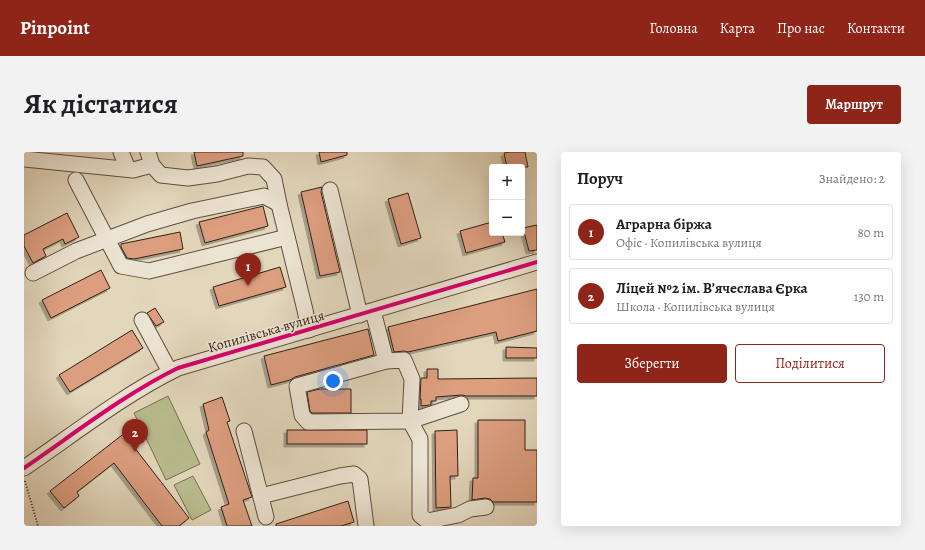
<!DOCTYPE html>
<html lang="uk">
<head>
<meta charset="utf-8">
<style>
	:root { --surface:#fff; --page:#f2f2f2; --text:#202124; --muted:#757577; --line:#e0e0e0; --accent:#8f2418 }
	body { margin:0; font-family:Alegreya,serif; background:var(--page); color:var(--text) }
	.controls { position:absolute; right:12px; top:12px; display:grid; overflow:hidden; border-radius:4px; box-shadow:0 4px 16px #0002 }
	.controls button { width:36px; height:36px; display:grid; place-items:center; padding:0; border:0; border-bottom:1px solid var(--line); background:var(--surface); color:var(--text); font:20px sans-serif }
	.you { position:absolute; left:309px; top:229px; width:14px; height:14px; margin:-10px; border:3px solid #fff; border-radius:50%; background:#1a73e8; box-shadow:0 0 0 6px #1a73e833 }
	.badge { display:grid; place-items:center; width:26px; height:26px; border-radius:50%; background:var(--accent); color:#fff; font-size:13px; font-weight:700 }
	.pin { position:absolute; translate:-50% -33px; filter:drop-shadow(0 1px 2px #0008) }
	.pin::after { content:''; position:absolute; top:21px; width:14px; height:12px; background:inherit; clip-path:polygon(0 0,100% 0,50% 100%) }
	.list { margin:0; padding:0; list-style:none }
	h2 { display:flex; justify-content:space-between; align-items:center; height:52px; margin:0; padding:0 16px; font-size:17px }
	h2 small { font-size:13px; font-weight:400; color:var(--muted) }
	.list li { display:grid; grid-template-columns:26px 1fr auto; gap:12px; align-items:center; box-sizing:border-box; height:56px; margin:0 8px 8px; padding:0 8px; border:1px solid var(--line); border-radius:4px }
	.list b { display:block; font-size:15px; white-space:nowrap }
	.list p { margin:0; font-size:13px; white-space:nowrap; color:var(--muted) }
	.list em { font-size:13px; font-style:normal; color:var(--muted) }
	.actions { display:flex; gap:8px; padding:12px 16px }
	.actions a { flex:1; padding:9px 0; border:1px solid var(--accent); border-radius:4px; text-align:center; font-size:14px; color:var(--accent) }
	.actions .main { background:var(--accent); color:#fff }
	.map { position:relative; flex:none; width:513px; height:374px; overflow:hidden; border-radius:4px }
	header { display:flex; align-items:center; gap:24px; box-sizing:border-box; height:56px; padding:0 20px; background:var(--accent); color:#fff }
	header strong { font-size:19px }
	nav { display:flex; gap:22px; margin-inline-start:auto; font-size:14px }
	.intro { display:flex; align-items:center; justify-content:space-between; box-sizing:border-box; height:96px; padding:0 24px }
	h1 { margin:0; font-size:28px }
	.button { padding:10px 18px; border-radius:4px; background:var(--accent); color:#fff; font-size:14px; font-weight:700 }
	main { display:flex; gap:24px; padding:0 24px }
	aside { flex:1; background:var(--surface); border-radius:4px; box-shadow:0 4px 16px #0002 }
	.map>svg:first-child { display:block }
	.green { fill:#b8bc8d; stroke:#756e51 }
	.building { fill:#dc9e7f; stroke:#322015; filter:url(#shadow) }
	.lines { fill:none; stroke-linecap:round; stroke-linejoin:round }
	.minor-casing { stroke:#5e4e3e; stroke-width:17 }
	.path { stroke:#322015; stroke-width:2; stroke-dasharray:1 2; stroke-linecap:butt }
	.minor { stroke:#ece4d3; stroke-width:15 }
	.cycleway-casing { stroke:#ece4d3; stroke-width:6 }
	.cycleway { stroke:#d6006c; stroke-width:4 }
	.labels { text-anchor:middle; stroke-width:3; stroke-linejoin:round; paint-order:stroke }
	.street-label { font-size:14px; fill:#322015; stroke:#ece4d3 }
</style>
</head>
<body>
<header>
<strong>Pinpoint</strong>
<nav><a>Головна</a><a>Карта</a><a>Про нас</a><a>Контакти</a></nav>
</header>
<div class="intro"><h1>Як дістатися</h1><a class="button">Маршрут</a></div>
<main>
<div class="map">
<svg width="513" height="374" viewBox="0 0 513 374">
	<defs>
		<filter id="shadow"><feDropShadow dx="-3" dy="3" stdDeviation="0" flood-color="#0004"/></filter>
	</defs>
	<rect width="100%" height="100%" fill="#e2d6bb"/>
	<filter id="stains"><feTurbulence type="fractalNoise" baseFrequency=".005" numOctaves="4"/><feColorMatrix values="0 0 0 0 .2 0 0 0 0 .09 0 0 0 0 .02 0 0 0 .5 -.17"/></filter>
	<radialGradient id="worn" r=".72"><stop offset=".6" stop-color="#630" stop-opacity="0"/><stop offset="1" stop-color="#630" stop-opacity=".3"/></radialGradient>
	<g class="green">
		<path d="M144 244 176 312 142 328 110 261Z"/>
		<path d="M169 324 187 358 168 368 150 333Z"/>
	</g>
	<g class="building">
		<path d="M170 0H219V4L173 14Z"/>
		<path d="M295 0H323V3L297 10Z"/>
		<path d="M486 0H501L504 15H483L480 1Z"/>
		<path d="M298 35 297 40 316 120 296 124 277 40Z"/>
		<path d="M384 41 397 86 377 92 364 47Z"/>
		<path d="M239 54 244 74 181 91 175 70Z"/>
		<path d="M43 61 55 85 41 92 39 87 19 97 22 104 9 111 0 94V83Z"/>
		<path d="M468 70V81H478L481 90 442 101 436 79Z"/>
		<path d="M513 73V98L505 99 499 76Z"/>
		<path d="M156 80 159 97 110 107 103 106 97 95V92Z"/>
		<path d="M256 115 262 135 195 154 189 135Z"/>
		<path d="M77 118 86 136 27 166 18 148Z"/>
		<path d="M513 137V179L474 189 472 180 384 200 380 199 370 200 364 175Z"/>
		<path d="M131 156 140 170 132 174 123 161Z"/>
		<path d="M344 177 350 203 271 225 266 228 247 233 240 204Z"/>
		<path d="M108 178 119 196 46 240 35 223Z"/>
		<path d="M482 195 513 196V206H482Z"/>
		<path d="M403 217H414V227L513 226V244H442L438 243 412 245V249H407V253L397 254V247H396L397 226H403Z"/>
		<path d="M296 237H327V261H288L286 259 283 240Z"/>
		<path d="M198 245 206 269 203 270 228 345 219 348 228 374H203L197 355 205 352 182 280 185 278 179 252Z"/>
		<path d="M454 268H501V298H513V350H469L466 347 461 346 448 348 449 326H454Z"/>
		<path d="M111 273 121 286 110 295 165 366 155 374H138L90 311 53 340 55 344 40 356 26 339Z"/>
		<rect x="263" y="278" width="80" height="14"/>
		<path d="M433 278 434 324H426L427 355 412 356 411 279Z"/>
		<path d="M324 349 330 370 317 374H252V372Z"/>
	</g>
	<g class="lines">
		<g class="minor-casing">
			<g id="minor">
				<path d="M97 0 104 17"/>
				<path d="M124 0 128 13 137 23 164 26 193 22 224 14 239 15 250 27 255 52 281 158 285 178"/>
				<path d="M0 7 109 18 128 13"/>
				<path d="M52 28 97 114 125 119 263 85"/>
				<path d="M306 38 336 163"/>
				<path d="M9 121 52 99 123 72 168 59 240 44 255 52"/>
				<path d="M349 159 362 209"/>
				<path d="M118 168 146 220"/>
				<path d="M380 208 388 227 386 269 284 270 278 263 273 234 362 209Z"/>
				<path d="M437 252 386 269 396 287V363L403 369 434 363 446 357 462 355"/>
				<path d="M220 279 242 365"/>
				<path d="M0 316C50 282 99 243 154 216L513 110"/>
				<path d="M237 344 316 324 330 322 336 327 342 374"/>
			</g>
		</g>
		<path class="path" d="M1 329 14 374"/>
		<use href="#minor" class="minor"/>
		<g class="cycleway-casing">
			<path id="cycleway" d="M0 316C50 282 99 243 154 216L513 110"/>
		</g>
		<use href="#cycleway" class="cycleway"/>
	</g>
	<g class="labels">
		<g class="street-label">
			<text transform="translate(242 179) rotate(-16)" y="5">Копилівська вулиця</text>
		</g>
	</g>
	<rect width="100%" height="100%" filter="url(#stains)"/>
	<rect width="100%" height="100%" fill="url(#worn)"/>
</svg>
<div class="controls">
<button>+</button>
<button>−</button>
</div>
<div class="you"></div>
<div class="pin badge" style="left:224px;top:134px">1</div>
<div class="pin badge" style="left:111px;top:300px">2</div>
</div>
<aside>
<h2>Поруч<small>Знайдено: 2</small></h2>
<ul class="list">
<li><span class="badge">1</span><div><b>Аграрна біржа</b><p>Офіс · Копилівська вулиця</p></div><em>80 m</em></li>
<li><span class="badge">2</span><div><b>Ліцей №2 ім. В’ячеслава Єрка</b><p>Школа · Копилівська вулиця</p></div><em>130 m</em></li>
</ul>
<div class="actions"><a class="main">Зберегти</a><a>Поділитися</a></div>
</aside>
</main>
</body>
</html>
